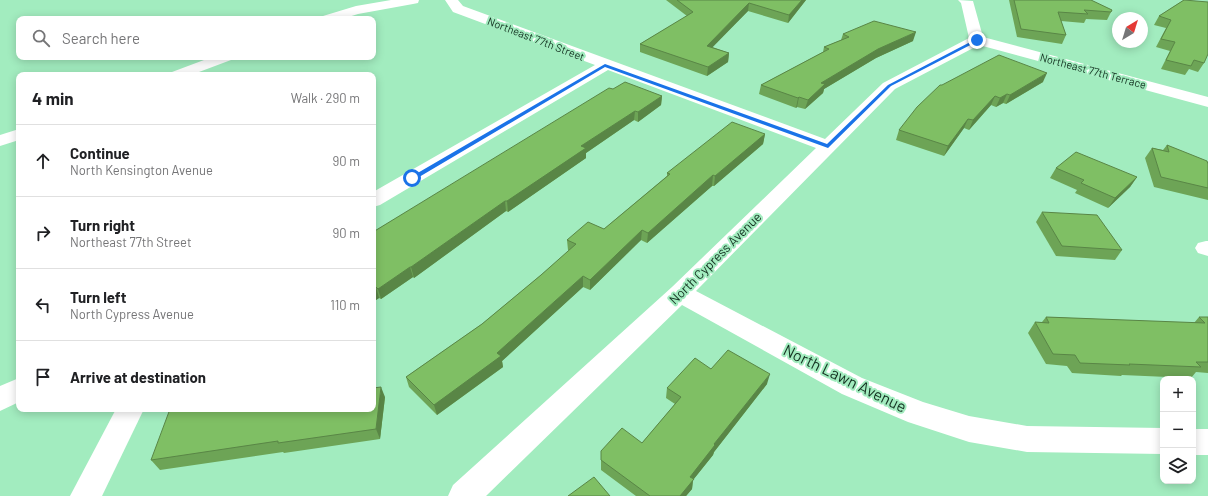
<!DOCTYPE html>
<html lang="en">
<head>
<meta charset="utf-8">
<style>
	:root { --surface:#fff; --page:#f6f6f6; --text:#202124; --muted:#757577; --line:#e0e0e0 }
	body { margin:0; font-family:Barlow,sans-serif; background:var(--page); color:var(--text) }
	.controls { position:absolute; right:12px; bottom:12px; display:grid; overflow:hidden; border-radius:8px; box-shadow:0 2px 10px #0003 }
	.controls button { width:36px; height:36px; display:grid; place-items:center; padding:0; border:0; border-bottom:1px solid var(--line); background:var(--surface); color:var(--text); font:20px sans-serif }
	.compass { position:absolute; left:1112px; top:12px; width:36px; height:36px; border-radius:50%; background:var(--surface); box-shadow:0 2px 10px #0003; rotate:38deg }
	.stop { position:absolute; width:12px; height:12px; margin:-9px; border:3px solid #1a73e8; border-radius:50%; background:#fff }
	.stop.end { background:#1a73e8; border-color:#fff; box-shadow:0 1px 4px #0008 }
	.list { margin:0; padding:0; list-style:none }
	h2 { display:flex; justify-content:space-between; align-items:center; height:52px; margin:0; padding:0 16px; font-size:17px }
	h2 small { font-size:13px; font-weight:400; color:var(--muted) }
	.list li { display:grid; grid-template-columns:26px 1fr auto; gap:12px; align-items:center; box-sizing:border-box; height:72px; padding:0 16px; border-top:1px solid var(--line) }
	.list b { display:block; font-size:15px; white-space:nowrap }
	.list p { margin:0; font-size:13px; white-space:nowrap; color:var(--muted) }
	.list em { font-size:13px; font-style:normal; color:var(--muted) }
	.icon { flex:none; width:22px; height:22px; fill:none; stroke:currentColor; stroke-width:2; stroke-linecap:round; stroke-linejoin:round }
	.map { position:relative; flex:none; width:1208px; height:496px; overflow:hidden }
	.search { position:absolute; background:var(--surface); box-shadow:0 2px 10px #0003; left:16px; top:16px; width:360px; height:44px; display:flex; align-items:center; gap:10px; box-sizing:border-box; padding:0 14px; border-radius:8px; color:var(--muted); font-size:15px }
	.panel { position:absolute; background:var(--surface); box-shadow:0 2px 10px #0003; left:16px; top:72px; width:360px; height:340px; border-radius:8px }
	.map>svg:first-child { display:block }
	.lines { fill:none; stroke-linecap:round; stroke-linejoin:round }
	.minor { fill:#fff; fill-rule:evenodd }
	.wall { fill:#6da456 }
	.shaded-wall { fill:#598646 }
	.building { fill:#7fbf64; stroke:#598646 }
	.route { fill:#1a73e8 }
	.labels { text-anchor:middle; stroke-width:4; stroke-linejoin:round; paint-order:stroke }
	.far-street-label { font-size:11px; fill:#143221; stroke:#a2ecbf }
	.street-label { font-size:13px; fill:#143221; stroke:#a2ecbf }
	.near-street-label { font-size:16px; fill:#143221; stroke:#a2ecbf }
</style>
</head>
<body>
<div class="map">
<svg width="1208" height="496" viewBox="0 0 1208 496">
	<rect width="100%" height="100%" fill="#a2ecbf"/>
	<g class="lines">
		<g class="minor">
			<path d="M391 0H419L418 3 413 4 358 14 342 19H321L323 16 356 6Z"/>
			<path d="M445 0H458L463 6 825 139 883 83 969 38 961 3 958 0 973 1 983 37 1208 97V107L979 45 895 89 696 291 862 378 923 402 969 416 1027 426 1163 428V454L1027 452 969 442 908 422 842 394 682 305 486 496H448L453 485 672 287 816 148 608 70 380 205 373 207V192L595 65 453 12Z"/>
			<path d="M212 57H233L231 60 191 75H169L172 72Z"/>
			<path d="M19 129V140L0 146V135Z"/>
			<path d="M1206 241H1208V256L1198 253 1195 248 1198 243Z"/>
			<path d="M19 378V402L0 411V386Z"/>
			<path d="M116 409H144L102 496H70Z"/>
			<rect x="1193" y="429" width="15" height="26"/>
		</g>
	</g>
	<g class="wall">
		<path d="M666 0H806L788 23 748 11 712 47 729 53 728 62 707 76 640 52V44L687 16Z"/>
		<path d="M1009 0H1091L1111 12 1107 20 1086 19 1084 23 1061 21 1066 35 1062 44 1017 37Z"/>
		<path d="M1184 0 1204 63 1198 72 1189 69 1185 75 1161 69 1170 51 1156 47 1166 28 1154 25 1159 16Z"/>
		<path d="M843 34 913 41 876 58 824 89 823 93 805 109 797 107 796 108 759 94 761 85 823 52 824 47 841 40Z"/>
		<path d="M1043 82 1006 104 1003 103 996 107 991 105 969 130 964 128 944 156 896 140 899 130 942 85Z"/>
		<path d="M613 89 662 96 661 105 638 122 634 120 586 153V158L508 212 506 211 414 278 413 277 381 299 379 298 373 302V232Z"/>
		<path d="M765 134 763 144 714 186H712L647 243 641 240 590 290 583 287 502 361 503 367 437 415 409 387 406 377 482 324 541 275 569 251 568 250 567 240 604 229 667 176V173Z"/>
		<path d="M1167 145 1208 164V200L1154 187 1145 158 1152 148 1163 150Z"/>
		<path d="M1056 168 1137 177 1130 187 1108 208 1075 193 1077 190 1050 178Z"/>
		<path d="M1042 212 1122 250 1115 260 1056 256 1036 222Z"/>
		<path d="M1046 317 1194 323 1199 317H1208V373L1196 372 1191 378 1122 375 1121 376 1072 373 1067 366 1046 364 1028 333 1035 322H1042Z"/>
		<path d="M711 369 767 384 714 452 713 455 693 480 692 489 686 496H636L601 470V451L642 443 675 404 666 398 667 388Z"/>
		<path d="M385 397 380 439 284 453 283 452 160 470 151 460Z"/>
	</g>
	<g class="shaded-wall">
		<path d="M802 0H806L788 23 789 15Z"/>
		<path d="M749 3 748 11 706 54 707 46Z"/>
		<path d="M916 32 913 41 876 58 824 89 823 93 805 109 808 100 821 83 878 49Z"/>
		<path d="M729 53 728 62 707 76 708 67Z"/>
		<path d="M1047 73 1043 82 1006 104 1010 95Z"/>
		<path d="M1007 94 1003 103 996 107 1000 98Z"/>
		<path d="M662 96 661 105 638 122V112Z"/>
		<path d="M995 96 991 105 969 130 973 120Z"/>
		<path d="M799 97 797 107 796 108 798 98Z"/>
		<path d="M635 111 634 120 586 153V158L508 212 507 201 581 146Z"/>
		<path d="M968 119 964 128 944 156 948 146Z"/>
		<path d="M765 134 763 144 714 186 715 176Z"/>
		<path d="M713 175 712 186 647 243 648 233Z"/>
		<path d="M1137 177 1130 187 1108 208 1115 198Z"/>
		<path d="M505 201 506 211 414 278 411 267Z"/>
		<path d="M642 230 641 240 590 290V280Z"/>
		<path d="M410 267 413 277 381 299 378 289Z"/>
		<path d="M583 276V287L502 361 503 367 437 415 434 405 497 353Z"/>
		<path d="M376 287 379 298 373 302V289Z"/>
		<path d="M770 374 767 384 714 452 713 455 693 480 692 489 686 496H680L690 477 714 444Z"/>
		<path d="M381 387 385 397 380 439 376 429Z"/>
	</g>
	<g class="building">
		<path d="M677 0H802L789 15 749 3 707 46 729 53 708 67 640 44 693 12Z"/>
		<path d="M1014 0H1091L1112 10 1111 12 1084 10 1088 14 1058 12 1066 35 1021 29Z"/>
		<path d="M1184 0 1208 2V54L1204 63 1194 60 1191 66 1166 60 1175 42 1161 39 1171 20 1159 16Z"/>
		<path d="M874 21 916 32 878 49 821 83 825 84 808 100 799 97 798 98 761 85 829 49 824 47 849 37 843 34Z"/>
		<path d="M999 55 1047 73 1010 95 1007 94 1000 98 995 96 973 120 968 119 948 146 899 130 917 107 940 85H942Z"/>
		<path d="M625 82 662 96 638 112 635 111 581 146 586 148 507 201H505L411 267H410L378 289 376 287 373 289V232L609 88 613 89Z"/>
		<path d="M732 122 765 134 715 176 713 175 648 233 642 230 590 280 583 276 497 353 501 356 434 405 406 377 482 324 541 275 576 244 567 240 588 222 604 229 670 174 667 173Z"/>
		<path d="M1167 145 1207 161 1208 164V188L1161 177 1152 148 1169 152Z"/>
		<path d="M1076 152 1137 177 1115 198 1081 183 1084 180 1056 168Z"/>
		<path d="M1042 212 1097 215 1122 250 1062 246Z"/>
		<path d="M1046 317 1205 323 1199 317H1208V362H1196L1201 367 1129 364 1130 365 1080 363 1075 355 1053 354 1035 322 1049 323Z"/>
		<path d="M728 350 770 374 714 444 715 445 690 477 694 479 680 496H650L601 460V451L622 428 642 443 681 397 667 388 695 358 711 369Z"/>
		<path d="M381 387 376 429 278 443V441L151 460 170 409H373V388Z"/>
		<path d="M594 477 610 496H568Z"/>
	</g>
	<path class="route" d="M976 39 980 40 891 86 828 148 605 67 414 180 409 178 605 64 827 144 888 85Z"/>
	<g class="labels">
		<g class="far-street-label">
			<text transform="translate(536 39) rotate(21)" y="4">Northeast 77th Street</text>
			<text transform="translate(1093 71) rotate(15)" y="4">Northeast 77th Terrace</text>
		</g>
		<g class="street-label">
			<text transform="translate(715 258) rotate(-45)" y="5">North Cypress Avenue</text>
		</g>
		<g class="near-street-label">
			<text transform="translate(845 378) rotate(26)" y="6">North Lawn Avenue</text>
		</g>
	</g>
</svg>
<div class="controls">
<button>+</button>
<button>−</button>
<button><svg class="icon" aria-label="layers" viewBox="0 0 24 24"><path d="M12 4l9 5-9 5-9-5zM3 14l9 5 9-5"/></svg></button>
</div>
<svg class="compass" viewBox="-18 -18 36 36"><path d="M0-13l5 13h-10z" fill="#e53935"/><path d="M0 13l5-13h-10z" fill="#757577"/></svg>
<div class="stop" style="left:412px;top:178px"></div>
<div class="stop end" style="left:977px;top:40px"></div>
<div class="search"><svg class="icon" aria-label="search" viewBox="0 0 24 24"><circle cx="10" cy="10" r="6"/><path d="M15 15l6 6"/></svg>Search here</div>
<section class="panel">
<h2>4 min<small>Walk · 290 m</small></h2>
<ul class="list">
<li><svg class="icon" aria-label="ahead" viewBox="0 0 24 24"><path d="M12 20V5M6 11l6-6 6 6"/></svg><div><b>Continue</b><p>North Kensington Avenue</p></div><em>90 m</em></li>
<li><svg class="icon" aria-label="right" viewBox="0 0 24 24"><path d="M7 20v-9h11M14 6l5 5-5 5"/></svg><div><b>Turn right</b><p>Northeast 77th Street</p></div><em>90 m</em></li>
<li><svg class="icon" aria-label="left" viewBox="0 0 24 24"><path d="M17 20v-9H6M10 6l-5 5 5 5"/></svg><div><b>Turn left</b><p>North Cypress Avenue</p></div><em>110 m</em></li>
<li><svg class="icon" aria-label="arrive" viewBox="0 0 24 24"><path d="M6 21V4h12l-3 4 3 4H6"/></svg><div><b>Arrive at destination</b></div></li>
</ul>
</section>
</div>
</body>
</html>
